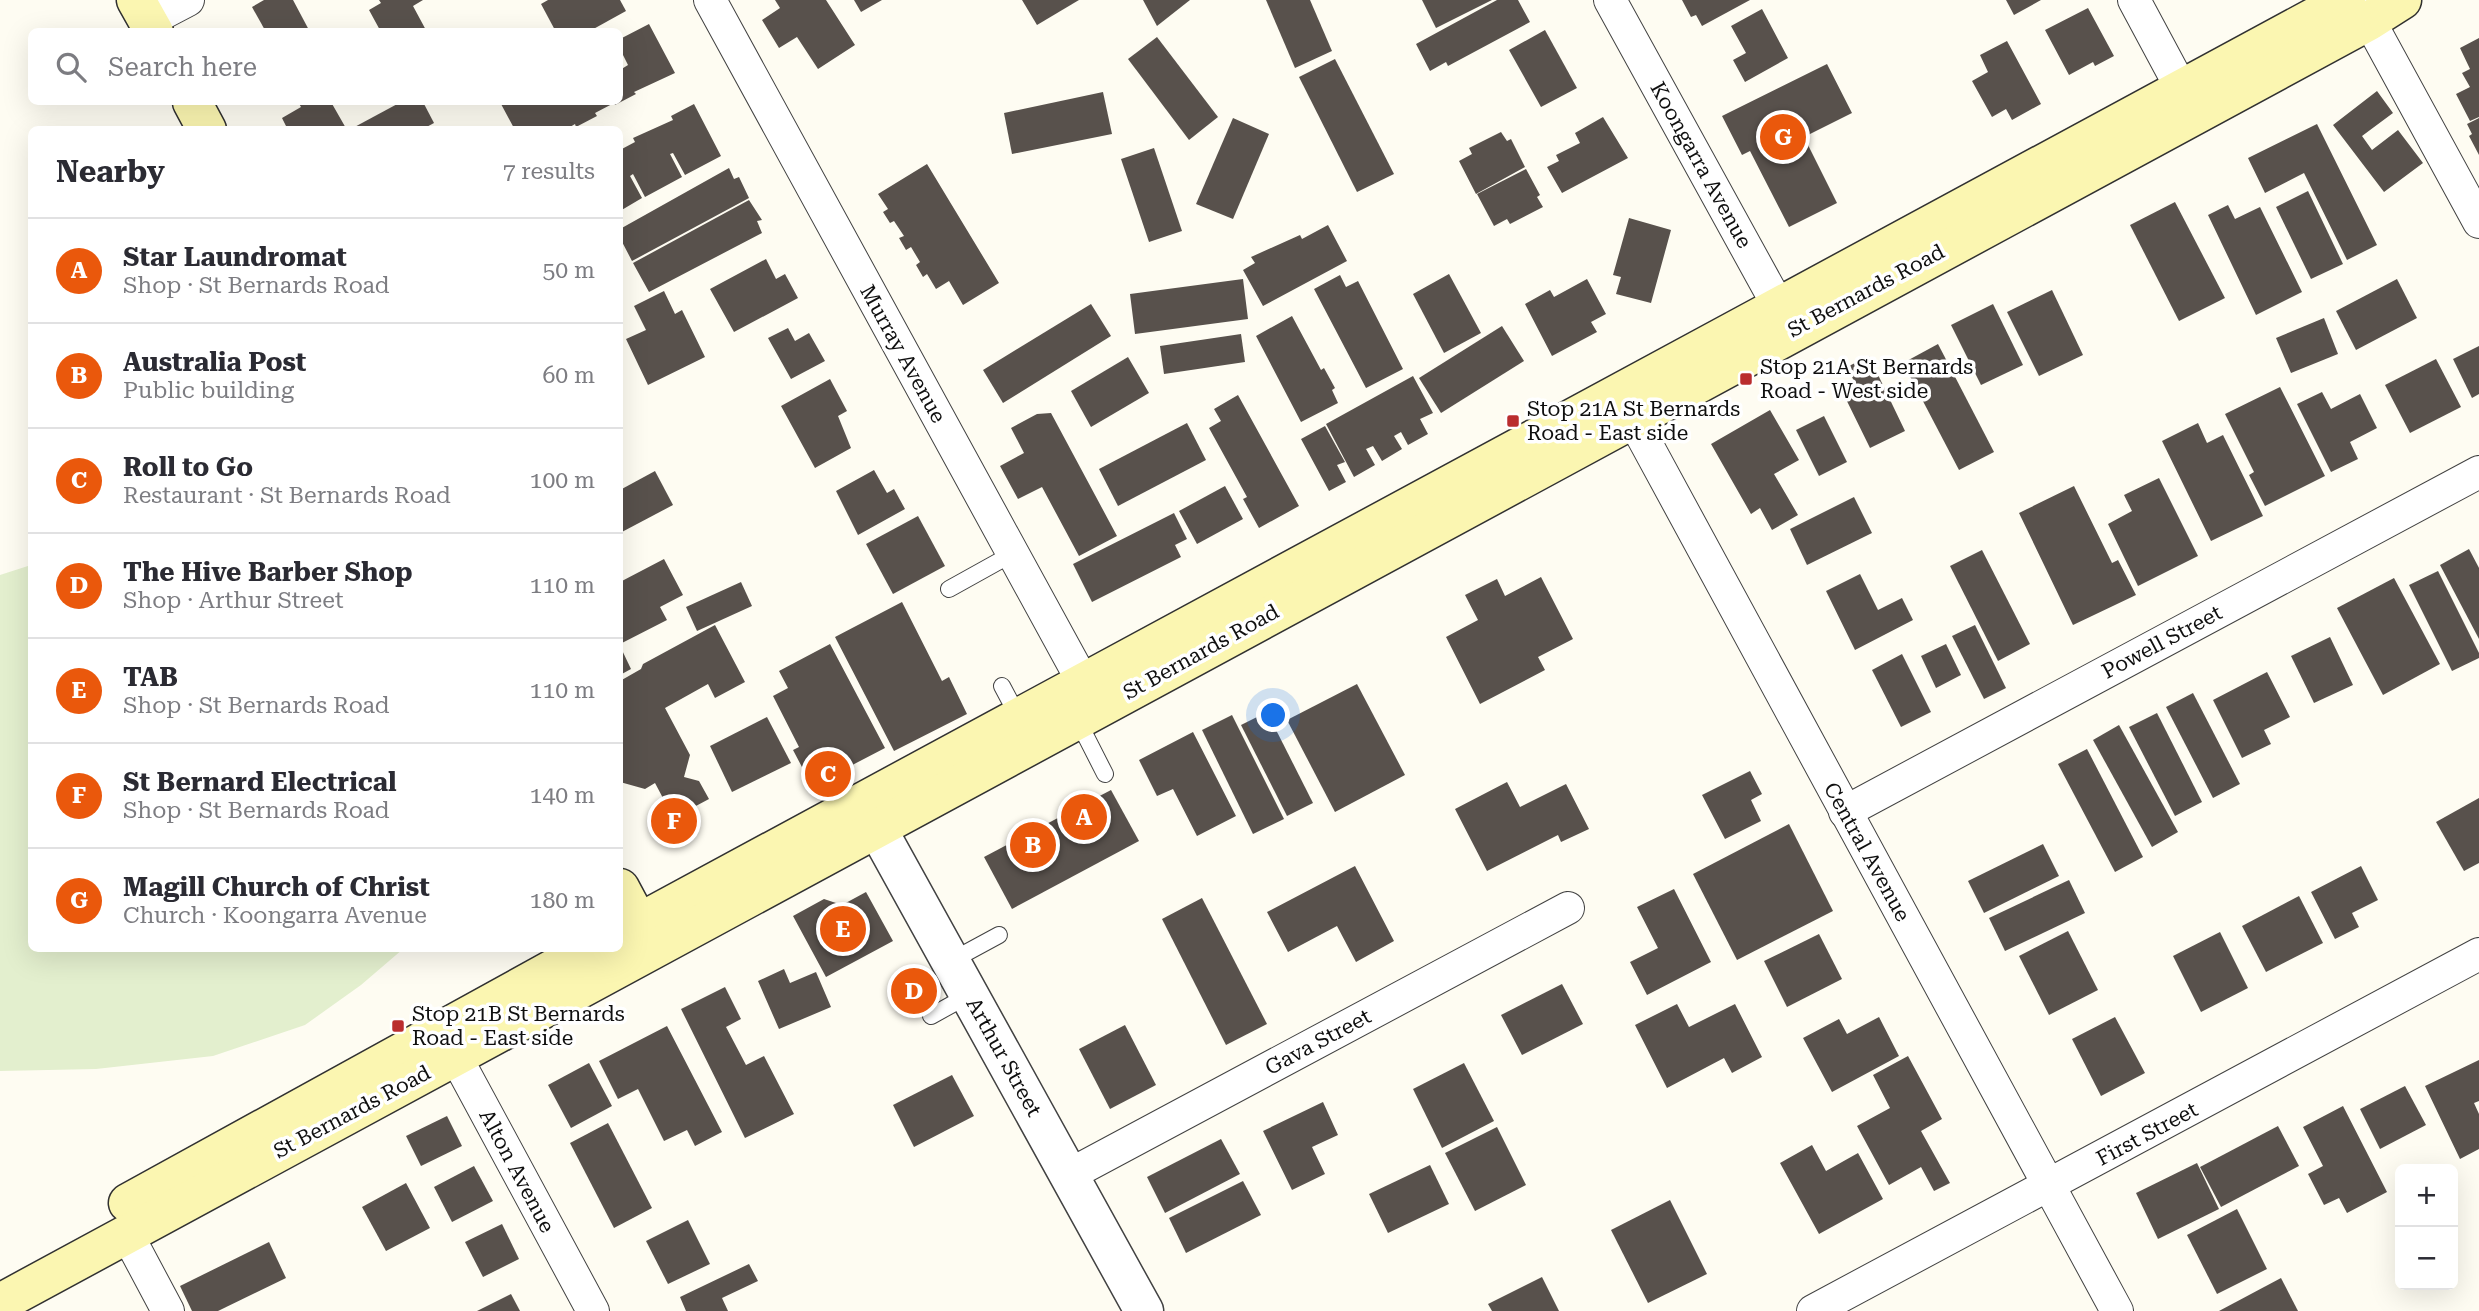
<!DOCTYPE html>
<html lang="en">
<head>
<meta charset="utf-8">
<style>
	:root { --surface:#fff; --page:#f7f7f7; --text:#2b2b33; --muted:#7c7c81; --line:#e1e1e2; --accent:#ea580c }
	body { margin:0; font-family:"Roboto Serif",serif; background:var(--page); color:var(--text) }
	.controls { position:absolute; right:21px; bottom:21px; display:grid; overflow:hidden; border-radius:10px; box-shadow:0 7px 28px #0002 }
	.controls button { width:63px; height:63px; display:grid; place-items:center; padding:0; border:0; border-bottom:2px solid var(--line); background:var(--surface); color:var(--text); font:35px sans-serif }
	.you { position:absolute; left:1274px; top:716px; width:24px; height:24px; margin:-18px; border:5px solid #fff; border-radius:50%; background:#1a73e8; box-shadow:0 0 0 10px #1a73e833 }
	.badge { display:grid; place-items:center; width:46px; height:46px; border-radius:50%; background:var(--accent); color:#fff; font-size:23px; font-weight:700 }
	.pin { position:absolute; translate:-50% -50%; border:4px solid #fff; box-shadow:0 2px 7px #0006 }
	.list { margin:0; padding:0; list-style:none }
	h2 { display:flex; justify-content:space-between; align-items:center; height:91px; margin:0; padding:0 28px; font-size:30px }
	h2 small { font-size:23px; font-weight:400; color:var(--muted) }
	.list li { display:grid; grid-template-columns:46px 1fr auto; gap:21px; align-items:center; box-sizing:border-box; height:105px; padding:0 28px; border-top:2px solid var(--line) }
	.list b { display:block; font-size:26px; white-space:nowrap }
	.list p { margin:0; font-size:23px; white-space:nowrap; color:var(--muted) }
	.list em { font-size:23px; font-style:normal; color:var(--muted) }
	.icon { flex:none; width:38px; height:38px; fill:none; stroke:currentColor; stroke-width:2; stroke-linecap:round; stroke-linejoin:round }
	.map { position:relative; flex:none; width:2479px; height:1311px; overflow:hidden }
	.search { position:absolute; background:var(--surface); box-shadow:0 7px 28px #0002; left:28px; top:28px; width:595px; height:77px; display:flex; align-items:center; gap:18px; box-sizing:border-box; padding:0 24px; border-radius:10px; color:var(--muted); font-size:26px }
	.panel { position:absolute; background:var(--surface); box-shadow:0 7px 28px #0002; left:28px; top:126px; width:595px; height:826px; border-radius:10px }
	.map>svg:first-child { display:block }
	.pitch { fill:#e3efce }
	.building { fill:#58514c }
	.lines { fill:none; stroke-linecap:round; stroke-linejoin:round }
	.service-casing { stroke:#424242; stroke-width:18 }
	.minor-casing { stroke:#424242; stroke-width:34 }
	.tertiary-casing { stroke:#424242; stroke-width:41 }
	.secondary-casing { stroke:#313131; stroke-width:41 }
	.service { stroke:#fff; stroke-width:16 }
	.minor { stroke:#fff; stroke-width:32 }
	.tertiary { stroke:#fff; stroke-width:38 }
	.secondary { stroke:#fbf6b1; stroke-width:38 }
	.poi-dot { fill:#ba2d2e; stroke:#fff; stroke-width:2.5 }
	.labels { text-anchor:middle; stroke-width:7; stroke-linejoin:round; paint-order:stroke }
	.street-label { font-size:21px; fill:#0f0f0f; stroke:#fff }
	.poi-label { font-size:21px; fill:#0f0f0f; stroke:#fff; text-anchor:start }
</style>
</head>
<body>
<div class="map">
<svg width="2479" height="1311" viewBox="0 0 2479 1311">
	<rect width="100%" height="100%" fill="#fefcf2"/>
	<path class="pitch" d="M31 565 32 948 403 949 361 985 305 1025 213 1056 96 1069 0 1071V575Z"/>
	<g class="building">
		<path d="M264 0H293L310 32H266L252 7Z"/>
		<path d="M379 0H423L413 6 427 32H381L369 10 381 3Z"/>
		<path d="M548 0H620L626 11 588 32H556L541 4Z"/>
		<path d="M775 0H826L855 45 818 69 797 37 779 48 762 20 780 8Z"/>
		<path d="M854 0H882L861 12Z"/>
		<path d="M1022 0H1079L1037 25Z"/>
		<path d="M1143 0H1190L1157 26Z"/>
		<path d="M1266 0H1310L1332 51 1295 68Z"/>
		<path d="M1422 0H1492L1436 28Z"/>
		<path d="M1497 0H1518L1530 22 1448 66 1446 62 1430 71 1416 44Z"/>
		<path d="M1682 0H1750L1702 26 1696 15 1691 17Z"/>
		<path d="M2006 0H2041L2014 15Z"/>
		<path d="M2088 8 2114 56 2095 66 2093 62 2069 75 2045 30Z"/>
		<path d="M1762 9 1788 58 1745 82 1733 60 1746 53 1731 26Z"/>
		<path d="M649 24 675 73 634 92 636 94 615 105 614 103 595 113 597 116 576 127 575 124 565 130H515L501 104 506 102H620V70L628 65 620 49V39Z"/>
		<path d="M1545 30 1577 88 1541 107 1509 50Z"/>
		<path d="M1157 37 1218 117 1189 140 1128 59Z"/>
		<path d="M2479 38V117L2470 121 2456 94 2470 87 2462 73 2470 69 2460 48Z"/>
		<path d="M2007 41 2041 104 2012 120 2006 109 1992 117 1972 81 1988 72 1980 55Z"/>
		<path d="M1335 59 1394 174 1357 192 1299 77Z"/>
		<path d="M1827 64 1852 113 1804 137 1837 203 1789 227 1750 151 1742 155 1722 116Z"/>
		<path d="M2377 91 2393 113 2362 136 2372 150 2398 130 2423 163 2384 192 2333 125Z"/>
		<path d="M1103 92 1112 134 1012 154 1004 113Z"/>
		<path d="M298 102H331L347 130H288L282 118 301 107Z"/>
		<path d="M401 102H423L434 123 421 130H349Z"/>
		<path d="M694 104 721 156 685 175 673 153 670 154 682 177 645 197 633 174 630 176 642 198 620 211V150L635 142 633 138 673 120 671 116Z"/>
		<path d="M1603 117 1628 158 1562 193 1547 167 1559 161 1556 155 1580 143 1575 133Z"/>
		<path d="M1233 118 1269 134 1233 219 1196 204Z"/>
		<path d="M2479 118V155L2469 136 2472 134 2467 124Z"/>
		<path d="M2317 124 2377 245 2347 260 2304 173 2265 193 2248 158Z"/>
		<path d="M1501 132 1507 141 1511 139 1525 167 1476 194 1459 161 1472 154 1469 148Z"/>
		<path d="M1154 148 1182 231 1149 242 1121 159Z"/>
		<path d="M927 164 999 283 963 305 949 281 936 289 927 274 923 277 916 265 920 262 911 247 906 250 899 238 904 236 894 221 890 223 883 212 888 209 878 194Z"/>
		<path d="M729 168 734 179 739 177 749 198 632 261 620 238V229Z"/>
		<path d="M1526 169 1540 195 1537 197 1543 207 1510 224 1507 219 1494 226 1477 194Z"/>
		<path d="M2308 191 2343 264 2311 279 2276 207Z"/>
		<path d="M749 200 762 220 757 221 762 233 649 292 633 263Z"/>
		<path d="M2175 202 2225 298 2179 321 2130 225Z"/>
		<path d="M2228 205 2235 219 2260 207 2302 292 2256 315 2208 215Z"/>
		<path d="M1629 218 1671 230 1651 303 1616 294 1621 277 1613 275Z"/>
		<path d="M1328 225 1347 261 1263 306 1243 270 1255 263 1251 257 1300 235 1302 239Z"/>
		<path d="M766 259 776 279 785 274 798 298 734 332 710 289Z"/>
		<path d="M1449 274 1481 333 1444 353 1413 294Z"/>
		<path d="M1340 275 1346 287 1358 281 1403 369 1366 388 1314 289Z"/>
		<path d="M1243 279 1248 319 1135 334 1130 294Z"/>
		<path d="M1587 279 1606 314 1591 322 1597 332 1552 356 1525 304 1550 290 1554 297Z"/>
		<path d="M2397 279 2417 318 2356 350 2336 311Z"/>
		<path d="M2052 290 2083 355 2039 376 2007 312Z"/>
		<path d="M664 291 675 314 682 310 705 357 648 385 626 339 646 330 634 306Z"/>
		<path d="M1091 304 1111 336 1003 403 983 370Z"/>
		<path d="M1993 304 2023 365 1981 385 1951 325Z"/>
		<path d="M1292 316 1321 370 1324 368 1335 388 1332 390 1338 403 1301 422 1256 336Z"/>
		<path d="M2324 318 2338 354 2291 373 2276 338Z"/>
		<path d="M1502 326 1524 361 1441 413 1419 378Z"/>
		<path d="M788 328 795 341 809 333 825 361 791 379 768 338Z"/>
		<path d="M1241 334 1245 362 1164 374 1160 346Z"/>
		<path d="M1938 344 1994 452 1959 470 1903 363Z"/>
		<path d="M2479 346V394L2472 398 2453 359Z"/>
		<path d="M1869 356 1905 431 1870 448 1842 391 1856 385 1847 367Z"/>
		<path d="M1128 357 1149 393 1091 427 1071 391Z"/>
		<path d="M2436 359 2461 407 2410 433 2385 385Z"/>
		<path d="M1413 376 1433 413 1420 419 1428 434 1408 445 1401 432 1394 436 1402 449 1382 461 1373 446 1366 449 1375 465 1354 477 1326 424Z"/>
		<path d="M830 379 847 411 838 416 851 448 815 468 781 406Z"/>
		<path d="M2280 387 2325 476 2265 506 2249 475 2254 472 2225 414Z"/>
		<path d="M2322 392 2331 409 2360 394 2377 428 2350 442 2358 459 2331 472 2297 404Z"/>
		<path d="M1238 395 1299 506 1259 528 1243 499 1247 497 1209 428 1221 421 1214 409Z"/>
		<path d="M1770 410 1799 460 1774 474 1798 515 1772 530 1760 508 1751 514 1711 444Z"/>
		<path d="M1051 413 1117 536 1079 556 1042 487 1018 499 1000 466 1024 453 1011 428 1037 414Z"/>
		<path d="M1824 416 1847 462 1819 476 1796 430Z"/>
		<path d="M1187 423 1206 460 1118 506 1099 469Z"/>
		<path d="M2198 423 2207 443 2223 435 2263 516 2211 541 2162 441Z"/>
		<path d="M1325 426 1345 462 1337 465 1346 482 1329 491 1301 439Z"/>
		<path d="M874 470 887 493 894 489 905 509 858 535 836 491Z"/>
		<path d="M655 471 673 505 620 533V490Z"/>
		<path d="M2159 478 2198 556 2138 586 2108 524 2132 511 2124 495Z"/>
		<path d="M1225 486 1243 519 1197 544 1179 511Z"/>
		<path d="M2074 486 2112 563 2118 560 2136 595 2073 625 2019 513Z"/>
		<path d="M1854 497 1872 533 1807 565 1790 529Z"/>
		<path d="M1174 513 1187 539 1175 545 1181 557 1092 602 1073 564Z"/>
		<path d="M918 516 945 566 893 594 866 544Z"/>
		<path d="M2469 549 2479 568V639L2440 565Z"/>
		<path d="M1982 550 2030 644 1998 661 1950 566Z"/>
		<path d="M664 559 683 595 660 607 667 620 620 644V582Z"/>
		<path d="M2438 571 2479 653V658L2452 671 2409 585Z"/>
		<path d="M1860 574 1878 610 1902 598 1913 620 1855 650 1826 591Z"/>
		<path d="M1541 577 1573 639 1538 657 1545 670 1480 704 1446 637 1478 620 1465 595 1497 579 1505 596Z"/>
		<path d="M2394 578 2440 664 2383 695 2337 608Z"/>
		<path d="M741 582 752 606 697 631 686 607Z"/>
		<path d="M902 602 942 681 949 677 967 714 894 751 835 637Z"/>
		<path d="M715 625 745 682 715 698 708 684 665 708 690 755 684 777 699 781 709 799 694 807 684 845 659 838 656 832 664 800 655 783 645 789 620 782V681L641 669 643 664Z"/>
		<path d="M1975 625 2006 688 1984 699 1952 636Z"/>
		<path d="M2330 637 2353 685 2314 703 2291 656Z"/>
		<path d="M830 644 885 748 812 786 793 750 799 747 773 696 788 688 779 671Z"/>
		<path d="M1946 644 1961 675 1936 688 1921 656Z"/>
		<path d="M620 646 631 669 620 675Z"/>
		<path d="M1902 654 1931 712 1901 727 1872 670Z"/>
		<path d="M2267 672 2290 717 2264 730 2271 744 2242 758 2213 700Z"/>
		<path d="M1357 684 1405 775 1335 812 1287 720Z"/>
		<path d="M2193 693 2240 784 2213 798 2166 707Z"/>
		<path d="M1267 712 1313 803 1287 816 1241 725Z"/>
		<path d="M2157 713 2202 802 2175 816 2129 727Z"/>
		<path d="M1232 715 1284 819 1253 834 1202 730Z"/>
		<path d="M767 717 791 763 732 792 710 746Z"/>
		<path d="M2119 725 2178 832 2152 847 2093 740Z"/>
		<path d="M1193 732 1236 816 1197 836 1173 789 1157 796 1139 760Z"/>
		<path d="M2087 749 2143 857 2115 872 2058 764Z"/>
		<path d="M1750 771 1762 794 1751 800 1761 821 1725 839 1702 795Z"/>
		<path d="M1507 782 1520 807 1566 784 1589 829 1561 842 1558 835 1487 871 1455 809Z"/>
		<path d="M1111 790 1139 841 1012 909 984 857Z"/>
		<path d="M2479 798V863L2464 871 2436 822Z"/>
		<path d="M1789 824 1833 911 1737 960 1693 874Z"/>
		<path d="M2043 844 2059 876 1984 913 1968 881Z"/>
		<path d="M1355 866 1394 941 1356 962 1337 926 1288 952 1267 912Z"/>
		<path d="M2361 866 2378 900 2352 913 2359 927 2335 939 2311 892Z"/>
		<path d="M2069 880 2085 913 2005 951 1989 918Z"/>
		<path d="M1674 889 1711 962 1647 995 1630 962 1658 948 1637 907Z"/>
		<path d="M866 892 893 941 826 977 793 916 824 899 842 905Z"/>
		<path d="M2299 896 2323 943 2266 972 2242 926Z"/>
		<path d="M1202 898 1267 1024 1226 1045 1162 919Z"/>
		<path d="M2068 931 2098 990 2049 1015 2019 956Z"/>
		<path d="M2220 932 2248 988 2201 1012 2173 956Z"/>
		<path d="M1819 934 1842 979 1787 1007 1764 961Z"/>
		<path d="M784 969 790 983 816 972 831 1007 779 1029 758 981Z"/>
		<path d="M922 975 932 995 907 1008 896 988Z"/>
		<path d="M1562 984 1583 1024 1522 1055 1501 1015Z"/>
		<path d="M725 987 741 1019 726 1027 746 1065 764 1056 794 1114 745 1138 681 1009Z"/>
		<path d="M1677 1004 1689 1027 1735 1004 1762 1057 1732 1073 1724 1058 1667 1088 1635 1025Z"/>
		<path d="M1879 1017 1899 1056 1832 1092 1803 1038 1839 1019 1847 1034Z"/>
		<path d="M2115 1017 2145 1073 2101 1096 2072 1039Z"/>
		<path d="M1125 1025 1156 1085 1110 1109 1079 1049Z"/>
		<path d="M667 1026 722 1132 695 1146 687 1130 664 1141 638 1089 618 1099 599 1061Z"/>
		<path d="M1908 1056 1942 1119 1921 1131 1950 1183 1934 1191 1921 1167 1889 1185 1857 1126 1890 1108 1873 1075Z"/>
		<path d="M2479 1060V1101L2474 1103 2479 1114V1149L2460 1159 2425 1086Z"/>
		<path d="M589 1063 612 1106 571 1128 548 1085Z"/>
		<path d="M1464 1063 1494 1121 1442 1148 1413 1089Z"/>
		<path d="M952 1075 974 1116 914 1147 893 1105Z"/>
		<path d="M2405 1086 2426 1125 2380 1149 2360 1109Z"/>
		<path d="M1323 1102 1338 1135 1312 1147 1325 1174 1292 1190 1263 1131Z"/>
		<path d="M2343 1106 2387 1192 2347 1213 2339 1198 2324 1205 2308 1174 2323 1166 2303 1127Z"/>
		<path d="M447 1116 462 1146 421 1166 406 1136Z"/>
		<path d="M608 1123 652 1208 614 1228 570 1143Z"/>
		<path d="M2278 1126 2299 1166 2221 1207 2200 1167Z"/>
		<path d="M1497 1127 1526 1185 1475 1211 1445 1153Z"/>
		<path d="M1221 1139 1240 1174 1165 1213 1147 1177Z"/>
		<path d="M1812 1145 1826 1171 1858 1153 1883 1199 1819 1234 1780 1163Z"/>
		<path d="M2197 1163 2219 1209 2158 1239 2136 1193Z"/>
		<path d="M1430 1165 1449 1204 1388 1233 1369 1194Z"/>
		<path d="M474 1166 493 1201 452 1222 434 1187Z"/>
		<path d="M1243 1181 1261 1215 1186 1253 1169 1218Z"/>
		<path d="M406 1183 430 1228 386 1251 362 1207Z"/>
		<path d="M1670 1200 1707 1274 1648 1303 1611 1230Z"/>
		<path d="M2237 1209 2267 1269 2217 1294 2187 1235Z"/>
		<path d="M688 1220 710 1264 668 1284 646 1241Z"/>
		<path d="M502 1224 519 1259 483 1277 465 1242Z"/>
		<path d="M269 1242 286 1278 218 1311H192L180 1286Z"/>
		<path d="M749 1264 758 1281 722 1298 728 1311H686L680 1297Z"/>
		<path d="M1542 1277 1559 1311H1492L1488 1304Z"/>
		<path d="M2281 1278 2298 1311H2219Z"/>
		<path d="M511 1294 520 1311H477Z"/>
	</g>
	<g class="lines">
		<g class="service-casing">
			<g id="service">
				<path d="M949 589 1012 554"/>
				<path d="M1002 686 1019 718"/>
				<path d="M1077 719 1105 774"/>
				<path d="M951 961 999 935"/>
				<path d="M931 1016 969 995"/>
			</g>
		</g>
		<g class="minor-casing">
			<g id="minor">
				<path d="M710 0 1094 702"/>
				<path d="M1610 0 1790 327"/>
				<path d="M2134 0 2193 110"/>
				<path d="M2359 2 2479 222"/>
				<path d="M148 21 188 0"/>
				<path d="M1622 399 2117 1311"/>
				<path d="M1845 812 2479 472"/>
				<path d="M444 1035 593 1311"/>
				<path d="M1069 1175 1568 908"/>
				<path d="M127 1234 168 1311"/>
				<path d="M1813 1311 2479 954"/>
			</g>
		</g>
		<g class="tertiary-casing">
			<path id="tertiary" d="M863 803 1144 1311"/>
		</g>
		<g class="secondary-casing">
			<g id="secondary">
				<path d="M136 0 154 32"/>
				<path d="M192 102 207 130"/>
				<path d="M620 888 650 944"/>
				<path d="M620 933 2346 0"/>
				<path d="M128 1203 591 948"/>
				<path d="M0 1303 2369 21 2402 0"/>
			</g>
		</g>
		<use href="#service" class="service"/>
		<use href="#minor" class="minor"/>
		<use href="#tertiary" class="tertiary"/>
		<use href="#secondary" class="secondary"/>
	</g>
	<g class="poi-dot">
		<rect x="1739" y="372" width="14" height="14" rx="3.5"/>
		<rect x="1506" y="414" width="14" height="14" rx="3.5"/>
		<rect x="391" y="1019" width="14" height="14" rx="3.5"/>
	</g>
	<g class="labels">
		<g class="street-label">
			<text transform="translate(1701 165) rotate(61)" y="7">Koongarra Avenue</text>
			<text transform="translate(1866 291) rotate(-28)" y="7">St Bernards Road</text>
			<text transform="translate(903 354) rotate(61)" y="7">Murray Avenue</text>
			<text transform="translate(2162 642) rotate(-28)" y="7">Powell Street</text>
			<text transform="translate(1201 652) rotate(-29)" y="7">St Bernards Road</text>
			<text transform="translate(1867 852) rotate(61)" y="7">Central Avenue</text>
			<text transform="translate(1318 1042) rotate(-28)" y="7">Gava Street</text>
			<text transform="translate(1004 1057) rotate(61)" y="7">Arthur Street</text>
			<text transform="translate(352 1112) rotate(-28)" y="7">St Bernards Road</text>
			<text transform="translate(2147 1134) rotate(-28)" y="7">First Street</text>
			<text transform="translate(517 1171) rotate(62)" y="7">Alton Avenue</text>
		</g>
		<g class="poi-label">
			<text x="1760" y="374">Stop 21A St Bernards<tspan x="1760" dy="24">Road - West side</tspan></text>
			<text x="1527" y="416">Stop 21A St Bernards<tspan x="1527" dy="24">Road - East side</tspan></text>
			<text x="412" y="1021">Stop 21B St Bernards<tspan x="412" dy="24">Road - East side</tspan></text>
		</g>
	</g>
</svg>
<div class="controls">
<button>+</button>
<button>−</button>
</div>
<div class="you"></div>
<div class="pin badge" style="left:1084px;top:817px">A</div>
<div class="pin badge" style="left:1033px;top:845px">B</div>
<div class="pin badge" style="left:828px;top:774px">C</div>
<div class="pin badge" style="left:914px;top:991px">D</div>
<div class="pin badge" style="left:843px;top:929px">E</div>
<div class="pin badge" style="left:674px;top:821px">F</div>
<div class="pin badge" style="left:1783px;top:137px">G</div>
<div class="search"><svg class="icon" aria-label="search" viewBox="0 0 24 24"><circle cx="10" cy="10" r="6"/><path d="M15 15l6 6"/></svg>Search here</div>
<section class="panel">
<h2>Nearby<small>7 results</small></h2>
<ul class="list">
<li><span class="badge">A</span><div><b>Star Laundromat</b><p>Shop · St Bernards Road</p></div><em>50 m</em></li>
<li><span class="badge">B</span><div><b>Australia Post</b><p>Public building</p></div><em>60 m</em></li>
<li><span class="badge">C</span><div><b>Roll to Go</b><p>Restaurant · St Bernards Road</p></div><em>100 m</em></li>
<li><span class="badge">D</span><div><b>The Hive Barber Shop</b><p>Shop · Arthur Street</p></div><em>110 m</em></li>
<li><span class="badge">E</span><div><b>TAB</b><p>Shop · St Bernards Road</p></div><em>110 m</em></li>
<li><span class="badge">F</span><div><b>St Bernard Electrical</b><p>Shop · St Bernards Road</p></div><em>140 m</em></li>
<li><span class="badge">G</span><div><b>Magill Church of Christ</b><p>Church · Koongarra Avenue</p></div><em>180 m</em></li>
</ul>
</section>
</div>
</body>
</html>
